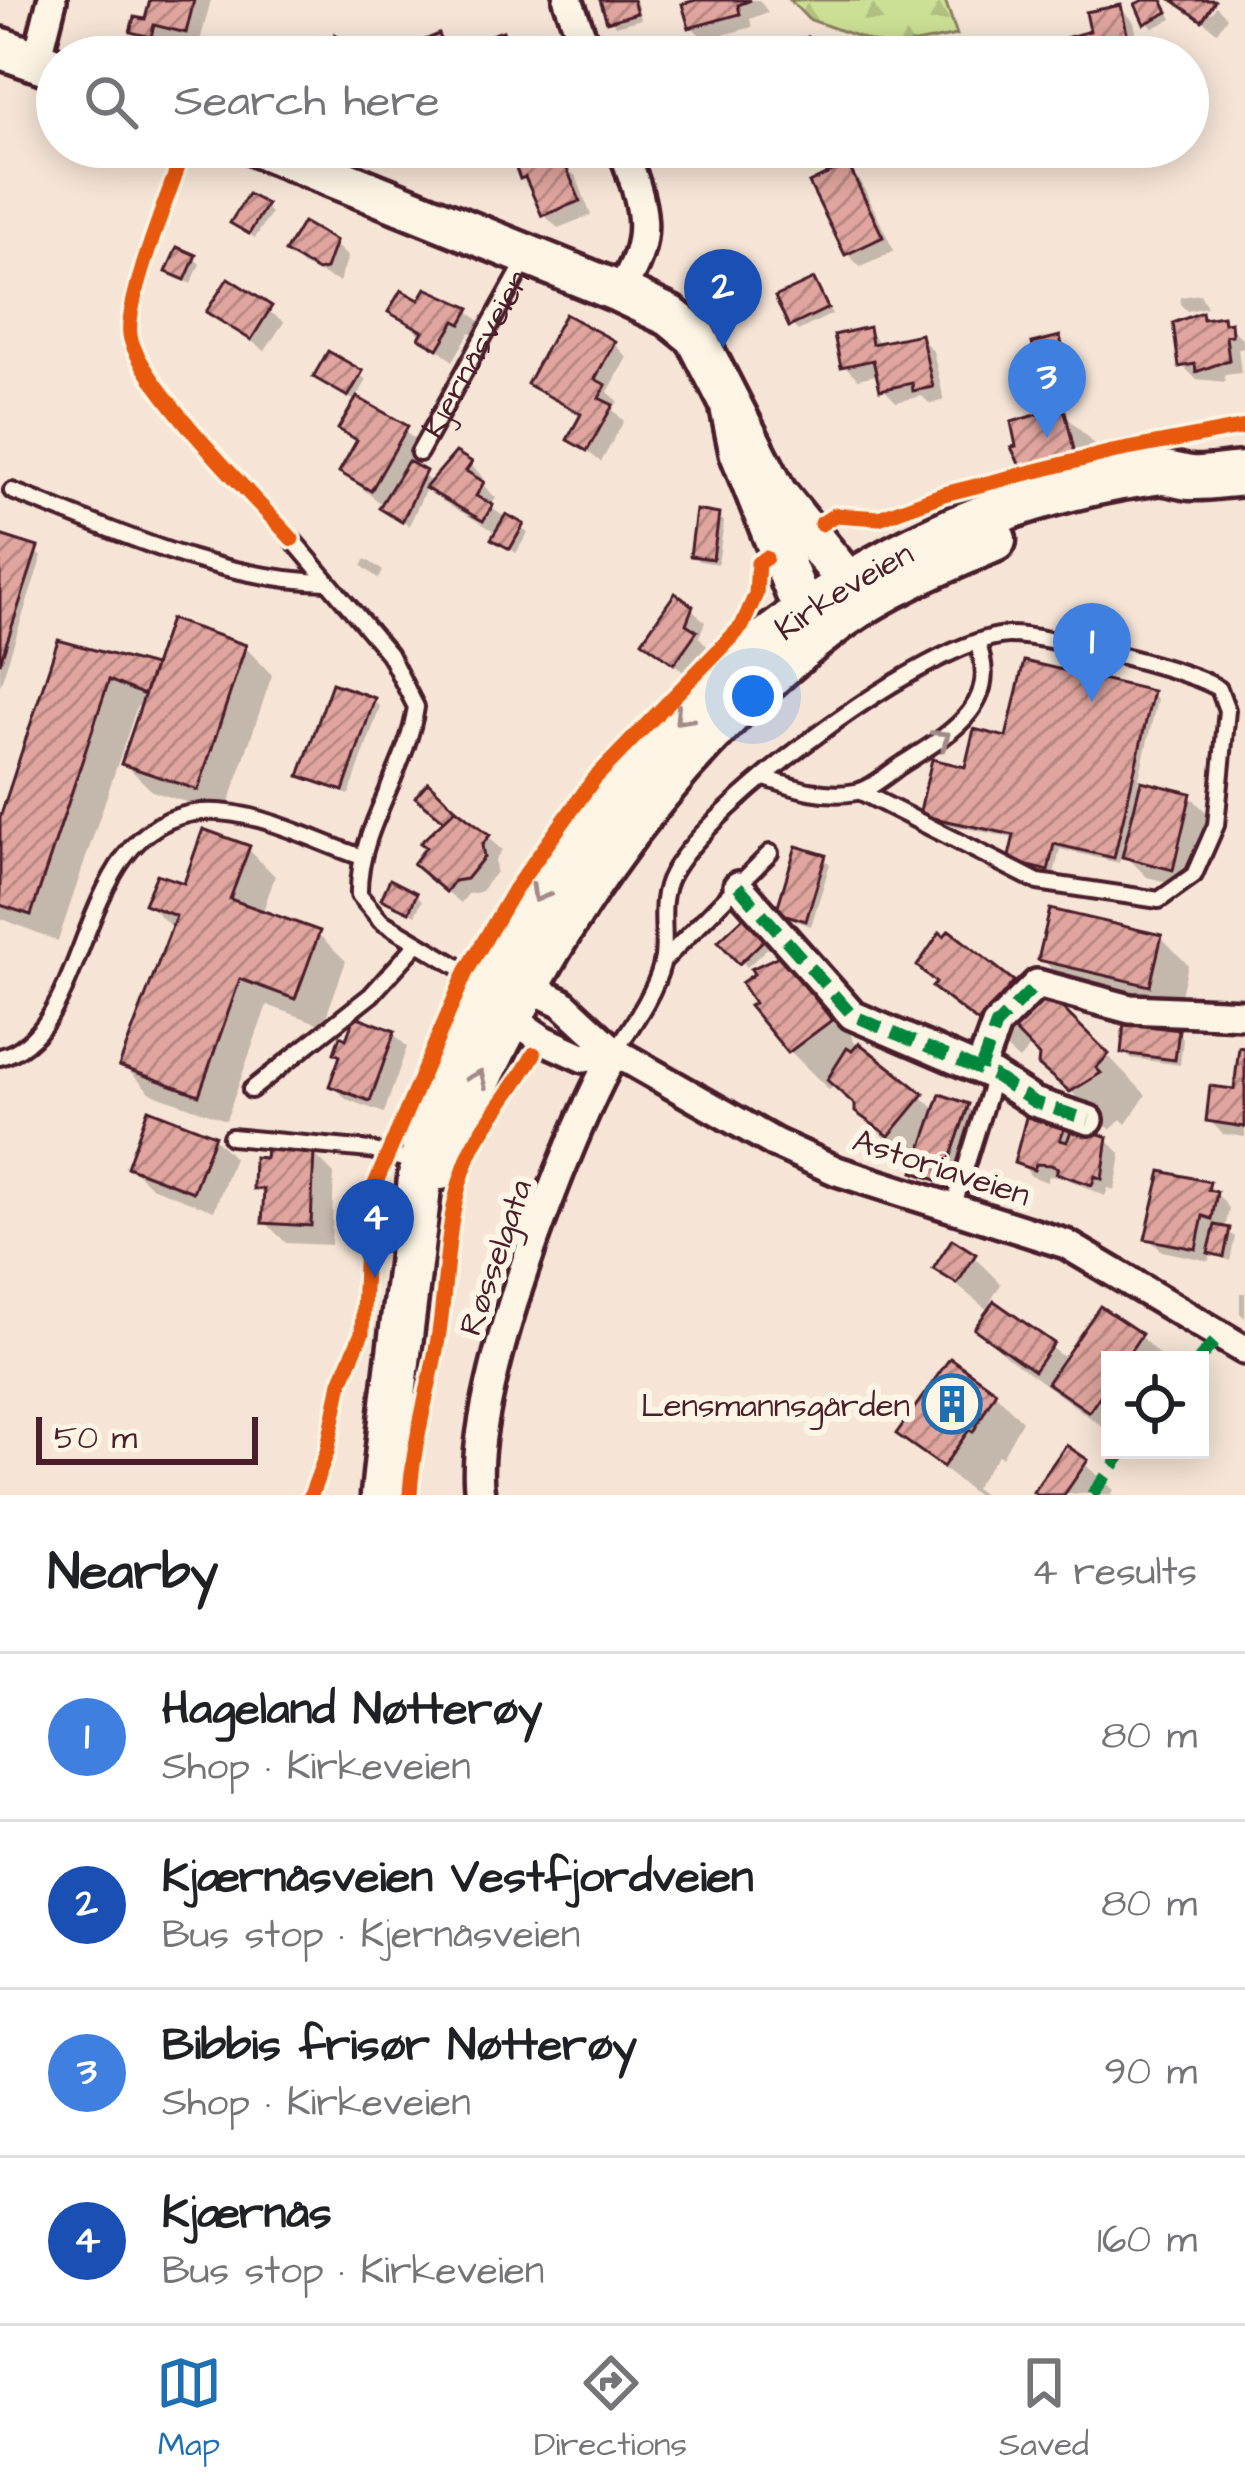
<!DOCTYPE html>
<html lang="en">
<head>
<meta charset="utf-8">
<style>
	:root { --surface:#fff; --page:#f6f6f6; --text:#202124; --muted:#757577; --line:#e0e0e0; --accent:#1f6fb2 }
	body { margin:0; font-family:"Architects Daughter",sans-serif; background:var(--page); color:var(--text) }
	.controls { position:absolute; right:36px; bottom:36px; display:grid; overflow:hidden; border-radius:0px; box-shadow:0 6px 30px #0003 }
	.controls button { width:108px; height:108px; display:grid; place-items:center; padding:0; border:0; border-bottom:3px solid var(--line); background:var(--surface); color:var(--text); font:60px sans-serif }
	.scale { position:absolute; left:36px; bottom:30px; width:222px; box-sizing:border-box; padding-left:12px; border:6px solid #4a1f2b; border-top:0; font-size:33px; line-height:42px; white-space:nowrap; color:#4a1f2b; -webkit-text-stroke:9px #fcf5e5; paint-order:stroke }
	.you { position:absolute; left:753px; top:696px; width:42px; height:42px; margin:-30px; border:9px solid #fff; border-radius:50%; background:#1a73e8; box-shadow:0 0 0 18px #1a73e833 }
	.badge { display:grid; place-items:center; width:78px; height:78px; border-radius:50%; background:var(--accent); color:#fff; font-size:39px; font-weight:700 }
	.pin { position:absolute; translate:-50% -99px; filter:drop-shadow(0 3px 6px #0008) }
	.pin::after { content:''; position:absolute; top:63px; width:42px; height:36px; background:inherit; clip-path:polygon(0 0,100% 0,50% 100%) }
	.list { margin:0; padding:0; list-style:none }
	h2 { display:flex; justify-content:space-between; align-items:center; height:156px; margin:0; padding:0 48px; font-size:51px }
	h2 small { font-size:39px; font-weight:400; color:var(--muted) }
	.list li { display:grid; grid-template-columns:78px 1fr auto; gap:36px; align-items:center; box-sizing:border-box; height:168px; padding:0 48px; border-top:3px solid var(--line) }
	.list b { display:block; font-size:45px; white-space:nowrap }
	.list p { margin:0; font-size:39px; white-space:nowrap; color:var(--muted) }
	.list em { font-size:39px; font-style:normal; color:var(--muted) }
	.icon { flex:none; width:66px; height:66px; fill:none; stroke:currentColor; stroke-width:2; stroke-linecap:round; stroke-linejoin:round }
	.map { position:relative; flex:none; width:1245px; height:1495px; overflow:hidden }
	.search { position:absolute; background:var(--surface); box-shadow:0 6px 30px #0003; left:36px; right:36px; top:36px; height:132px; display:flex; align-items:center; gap:30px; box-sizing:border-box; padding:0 42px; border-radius:66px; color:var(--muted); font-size:45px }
	.sheet { height:828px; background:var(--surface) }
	nav { display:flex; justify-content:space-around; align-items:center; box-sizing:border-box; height:168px; border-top:3px solid var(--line); background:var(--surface); font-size:33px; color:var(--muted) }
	nav a { display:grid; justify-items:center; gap:6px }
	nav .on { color:var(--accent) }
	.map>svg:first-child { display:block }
	.forest { fill:url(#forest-firs); stroke:#8b8060; stroke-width:3 }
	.shadow { fill:#0003 }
	.building { fill:url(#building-hatch); stroke:#4a1f2b; stroke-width:3 }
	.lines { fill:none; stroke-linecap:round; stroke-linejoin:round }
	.service-casing { stroke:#4a1f2b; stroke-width:22 }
	.minor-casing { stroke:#4a1f2b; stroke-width:36 }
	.secondary-casing { stroke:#4a1f2b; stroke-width:48 }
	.primary-casing { stroke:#4a1f2b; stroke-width:51 }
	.service { stroke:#fcf5e5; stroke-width:14 }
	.minor { stroke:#fcf5e5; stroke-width:27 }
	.secondary { stroke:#fcf5e5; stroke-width:39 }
	.primary { stroke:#fcf5e5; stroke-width:42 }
	.quiet { stroke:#00873e; stroke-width:12; stroke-dasharray:24 12; stroke-linecap:butt }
	.cycleway-casing { stroke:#fcf5e5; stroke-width:22 }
	.cycleway { stroke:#e8590c; stroke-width:15 }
	.oneway { stroke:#a38a88 }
	.labels { text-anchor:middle; stroke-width:12; stroke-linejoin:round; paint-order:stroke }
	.street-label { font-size:33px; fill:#4a1f2b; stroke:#fcf5e5 }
	.poi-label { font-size:33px; fill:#4a1f2b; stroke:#fcf5e5; text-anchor:end }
</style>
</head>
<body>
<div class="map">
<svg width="1245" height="1495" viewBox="0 0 1245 1495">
	<defs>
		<pattern id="forest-firs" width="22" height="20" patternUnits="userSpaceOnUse" patternTransform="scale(3)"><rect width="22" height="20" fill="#cce095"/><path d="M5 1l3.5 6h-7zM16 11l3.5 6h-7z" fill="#b1c081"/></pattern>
		<pattern id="building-hatch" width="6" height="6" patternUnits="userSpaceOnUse" patternTransform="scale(3)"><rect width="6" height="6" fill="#dfa59e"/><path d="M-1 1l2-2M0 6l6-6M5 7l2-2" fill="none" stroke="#b78681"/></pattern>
	</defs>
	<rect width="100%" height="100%" fill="#f6e5d7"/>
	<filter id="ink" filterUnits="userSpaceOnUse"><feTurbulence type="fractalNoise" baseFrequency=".00833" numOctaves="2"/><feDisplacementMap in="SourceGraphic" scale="24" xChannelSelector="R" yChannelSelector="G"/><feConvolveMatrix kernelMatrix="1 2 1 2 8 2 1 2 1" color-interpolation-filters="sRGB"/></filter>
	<g filter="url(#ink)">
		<path class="forest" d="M790 0H945L957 35 890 48 808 19Z"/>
		<g class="shadow">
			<path d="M153 0H211L199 45 167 37 164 49 148 44 134 31 147 23Z"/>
			<path d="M603 0H636L641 19 615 26Z"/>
			<path d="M704 0H759L768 12 750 19 752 27 705 40 691 26Z"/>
			<path d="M1152 0H1162L1172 19 1153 28 1147 22Z"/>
			<path d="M1176 0H1209L1207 10 1212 13 1216 6 1227 17 1217 32Z"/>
			<path d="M1120 8 1134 22 1141 57H1060Z"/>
			<path d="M502 34 519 57H467Z"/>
			<path d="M439 38 449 57H420L416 46Z"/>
			<path d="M710 147H744L716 154Z"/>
			<path d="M543 155 576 176 591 215 558 228 544 215 522 177Z"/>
			<path d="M847 168 861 182 894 251 861 267 847 254Z"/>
			<path d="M265 207 271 213 255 238 240 228Z"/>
			<path d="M334 244 348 257 339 282 302 265 289 251Z"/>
			<path d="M194 258 200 264 191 284 170 271Z"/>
			<path d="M229 282 284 322 265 351 210 311Z"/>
			<path d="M814 282 832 314 798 331 792 325Z"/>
			<path d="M427 292 469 311 482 324 475 335 470 332 453 361 392 311 420 304Z"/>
			<path d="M1200 294 1207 307 1187 311 1181 305 1180 297Z"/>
			<path d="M1202 315 1208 322 1222 320 1243 339 1244 348H1238L1241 373 1224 375 1225 382 1196 379 1182 365Z"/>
			<path d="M868 331 882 345 920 337 933 351 944 400 930 404 922 396 896 402 883 388 879 374 858 379 844 365Z"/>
			<path d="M1059 340 1074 387 1055 391 1049 385Z"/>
			<path d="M613 343 627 357 608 392 618 401 613 410 624 421 601 462 571 439 582 418 530 383Z"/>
			<path d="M329 355 367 380 356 399 419 442 407 464 433 483 470 464 484 478 481 483 496 498 490 507 528 533 516 553 495 538 498 533 442 501 427 486 409 526 342 472 356 442 342 429 357 402 323 382Z"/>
			<path d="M1064 414 1103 453 1112 492 1062 504 1023 464Z"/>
			<path d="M718 516 724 522 718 564 699 561 693 555Z"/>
			<path d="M0 538 42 556 0 686Z"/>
			<path d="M366 559 383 571 379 579 362 566Z"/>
			<path d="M691 608 705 622 699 637 708 647 689 676 646 641Z"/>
			<path d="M60 644 156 669 245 647 272 675 225 815 152 791 124 763 143 708 137 706 58 941 0 918V826Z"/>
			<path d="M1151 693 1157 700 1138 783 1190 796 1211 817 1193 889 1147 877 1122 852 1119 863 1060 849 1054 875 1018 867 1011 861 1017 839 928 820 922 814 1008 740Z"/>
			<path d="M374 701 380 707 349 795 309 781 303 775Z"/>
			<path d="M428 786 502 850 495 860 496 872 480 892 468 894 461 903 430 878 448 821Z"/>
			<path d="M248 849 275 876 262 914 318 934 346 961 323 1025 267 1005 226 1120 151 1093 123 1065 174 930 147 903 186 887Z"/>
			<path d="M824 858 830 864 811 926 785 917 779 911Z"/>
			<path d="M416 895 422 901 415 915 384 898Z"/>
			<path d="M749 917 774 942 747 967 722 941Z"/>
			<path d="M1161 937 1188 965 1177 1012 1069 987 1042 959Z"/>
			<path d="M781 958 844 1022 858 1049 873 1060 877 1056 937 1111 967 1106 973 1112 948 1186 922 1177 836 1085 829 1090 790 1051Z"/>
			<path d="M1012 983 1036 1007 1050 1000 1063 1009 1146 1095 1126 1124 1121 1119 1111 1129 1098 1121 1031 1046 1019 1060 936 987Z"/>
			<path d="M1177 1033 1183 1039 1180 1065 1130 1058 1124 1052Z"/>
			<path d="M394 1034 407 1047 384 1113 346 1099 333 1085 343 1058Z"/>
			<path d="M1245 1051V1137L1223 1134 1209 1120 1236 1093Z"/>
			<path d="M1030 1114 1073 1134 1107 1140 1121 1154 1115 1190 1108 1188 1105 1196 1065 1178 1049 1176 1047 1182 1031 1176 1016 1156Z"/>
			<path d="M213 1137 234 1158 214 1211 151 1187 130 1166Z"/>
			<path d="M313 1153 334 1174 331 1245 286 1243 265 1222 266 1198 256 1187 268 1161Z"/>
			<path d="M1208 1184 1229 1208 1225 1230 1235 1237 1230 1261 1211 1252 1209 1261 1162 1251 1148 1238Z"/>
			<path d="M974 1257 1001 1284 990 1302 1067 1360 1140 1336 1164 1360H1110V1432L1006 1356 978 1329 990 1312 937 1269Z"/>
			<path d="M1240 1293H1245V1318L1240 1313Z"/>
			<path d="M995 1393 1022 1421 1002 1457 998 1455 974 1488 984 1495H976L900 1434Z"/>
			<path d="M1067 1449 1114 1490 1111 1495 1037 1492Z"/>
		</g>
		<g class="building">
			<path d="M150 0H194L186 33 154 25 151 37 130 32 134 17 145 19Z"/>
			<path d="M600 0H633L637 13 607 22Z"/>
			<path d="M696 0H751L738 5 740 14 689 28 682 4Z"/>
			<path d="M1144 0H1162L1168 12 1144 24 1135 4Z"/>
			<path d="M1172 0H1214L1215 1 1202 21Z"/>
			<path d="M1121 5 1132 57H1057L1054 41 1090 31 1086 12Z"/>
			<path d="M503 31 512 57H464L460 45Z"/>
			<path d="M335 34 373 57H325Z"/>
			<path d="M439 34 446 53 417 57 413 45Z"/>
			<path d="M732 37 738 57H707L703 44Z"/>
			<path d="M807 37 818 52 825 47 832 57H785Z"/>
			<path d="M544 151 549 164 563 159 580 201 542 216 525 177 520 179 514 163Z"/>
			<path d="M848 164 883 237 845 255 809 183Z"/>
			<path d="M248 194 267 204 249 234 230 223Z"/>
			<path d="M303 222 336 241 326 269 318 271 285 252Z"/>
			<path d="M177 247 196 255 185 280 166 272Z"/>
			<path d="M228 278 272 306 251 340 206 312Z"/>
			<path d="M814 279 828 308 789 327 775 297Z"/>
			<path d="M426 288 470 308 461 324 455 321 438 349 419 338 423 331 388 312 401 290 419 300Z"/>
			<path d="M1202 312 1203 319 1223 316 1224 323 1231 322 1232 335 1226 336 1229 360 1196 372 1195 364 1179 367 1173 323Z"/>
			<path d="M565 314 615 341 595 379 606 385 599 398 613 405 587 451 567 440 581 414 527 384Z"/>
			<path d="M869 327 872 344 921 334 933 387 913 391 912 383 880 390 873 360 841 367 834 335Z"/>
			<path d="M1060 336 1070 381 1046 387 1032 343Z"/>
			<path d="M328 351 363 371 348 397 313 377Z"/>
			<path d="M357 397 408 426 371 491 339 472 357 440 338 429Z"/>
			<path d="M1056 409 1065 411 1075 454 1020 466 1011 447 1016 446 1011 422Z"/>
			<path d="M456 452 472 462 466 471 484 482 476 496 493 505 483 521 425 488Z"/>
			<path d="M408 461 426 471 402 522 379 508Z"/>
			<path d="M696 510 719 514 713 559 690 556Z"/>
			<path d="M506 514 524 524 510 549 491 539Z"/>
			<path d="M0 535 38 547 0 663Z"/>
			<path d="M675 593 693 606 686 624 697 631 674 664 642 641Z"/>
			<path d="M170 619 246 645 198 790 121 764Z"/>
			<path d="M58 640 154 666 144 695 109 680 31 915 0 905V818Z"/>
			<path d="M1024 661 1153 691 1114 858 1054 844 1048 871 1008 861 1014 835 919 815 932 759 965 767 974 729 1006 737Z"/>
			<path d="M332 683 375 698 343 791 299 776Z"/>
			<path d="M1141 781 1191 793 1173 870 1122 857Z"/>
			<path d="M428 782 456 809 446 822 415 797Z"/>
			<path d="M456 809 490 835 482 845 484 857 466 879 454 881 446 892 413 864 426 847 420 843Z"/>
			<path d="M203 829 250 846 230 899 320 931 295 999 240 979 199 1095 119 1066 176 916 144 904 157 874 184 883Z"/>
			<path d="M796 846 826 855 806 921 776 912Z"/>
			<path d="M390 879 417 893 409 912 381 899Z"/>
			<path d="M1050 909 1162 935 1150 986 1038 960Z"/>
			<path d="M749 912 770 934 739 964 718 941Z"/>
			<path d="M949 930 1014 981 979 1023 932 987 936 983 917 966 940 932 944 936Z"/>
			<path d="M781 955 832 1020 788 1053 749 1006 754 1003 741 983 754 974 751 969Z"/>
			<path d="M1050 996 1109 1054 1096 1068 1101 1073 1070 1092 1038 1065 1039 1056 1014 1030 1026 1019 1022 1015Z"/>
			<path d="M355 1016 395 1031 370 1101 329 1086 340 1056 334 1053 340 1036 346 1039Z"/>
			<path d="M1124 1023 1179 1030 1175 1060 1121 1053Z"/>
			<path d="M859 1043 924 1094 889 1136 855 1112V1105L827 1080 847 1048 852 1051Z"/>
			<path d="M1239 1047 1245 1048V1127L1206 1121 1210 1086 1234 1089Z"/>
			<path d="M940 1094 969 1104 942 1182 913 1172Z"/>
			<path d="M148 1109 215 1135 193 1192 127 1167Z"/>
			<path d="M1028 1110 1066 1123 1060 1140 1067 1142 1073 1125 1108 1137 1102 1179 1095 1176 1092 1185 1056 1173 1058 1168 1051 1165 1036 1164 1034 1170 1014 1163Z"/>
			<path d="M266 1148 314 1150 311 1226 262 1223 264 1189H253L254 1157 265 1158Z"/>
			<path d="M1161 1171 1210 1182 1208 1190 1217 1192 1212 1219 1203 1216 1196 1249 1145 1239Z"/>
			<path d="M1215 1225 1230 1228 1224 1257 1208 1253Z"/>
			<path d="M952 1239 976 1254 957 1284 933 1269Z"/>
			<path d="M994 1301 1054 1343 1034 1371 974 1329Z"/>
			<path d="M1100 1306 1142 1334 1124 1360H1110V1381L1089 1412 1047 1383Z"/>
			<path d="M950 1358 996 1391 973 1432 969 1430 943 1467 896 1434Z"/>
			<path d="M1066 1445 1088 1460 1064 1495H1037L1033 1492Z"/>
		</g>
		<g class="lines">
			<g class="service-casing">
				<g id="service">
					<path id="s1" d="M419 453 526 260"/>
					<path d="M12 491C116 531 215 579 327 582"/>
					<path d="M292 539 389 654 416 707C407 771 357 830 359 895L381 921 482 981"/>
					<path d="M765 778C795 788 824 798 856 792 872 789 890 772 904 763 949 734 1003 705 977 643"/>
					<path d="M662 962 770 853"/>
					<path d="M615 1052C632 1025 654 995 662 964 668 935 656 903 672 874 709 804 929 639 1008 635 1042 634 1193 670 1219 689L1227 710 1216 825 1194 875 1159 900 1038 882 861 792"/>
					<path d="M0 1057C95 1034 72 822 202 812 254 808 314 841 362 857"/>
					<path d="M251 1090 371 995 418 943"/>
					<path d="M231 1137 370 1150 418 1163"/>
					<path d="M953 1208 994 1076"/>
				</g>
			</g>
			<g class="minor-casing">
				<g id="minor">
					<path d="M568 0 589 57"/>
					<path d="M37 60 52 0"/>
					<path d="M619 292C656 237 644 206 622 147"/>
					<path d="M738 886 852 1015 994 1076 1034 1102 1089 1120"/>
					<path d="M518 982 562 1003 615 1052 775 1143 837 1171 1066 1244 1245 1350"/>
					<path d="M502 1011 542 1039 584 1058 615 1052"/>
					<path d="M980 1069 996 1025 1037 984 1130 1009 1245 1014"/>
					<path d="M480 1495C464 1404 567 1135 615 1052"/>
				</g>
			</g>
			<g class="secondary-casing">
				<g id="secondary">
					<path d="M0 48 57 68"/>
					<path d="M259 147 619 292 670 316 696 337 776 493 847 581 840 618 806 608 797 595 740 452 731 409"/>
				</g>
			</g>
			<g class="primary-casing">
				<g id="primary">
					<path d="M440 1168C529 955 650 759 839 619 884 586 942 562 994 540"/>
					<path id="s2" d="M383 1495C392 1404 404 1314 415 1224 420 1184 421 1146 434 1108 535 796 824 515 1155 473 1167 471 1178 477 1191 478 1208 479 1227 475 1245 474"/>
				</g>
			</g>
			<use href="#service" class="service"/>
			<use href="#minor" class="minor"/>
			<use href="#secondary" class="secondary"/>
			<use href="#primary" class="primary"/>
			<g class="quiet">
				<path d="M738 886 852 1015 994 1076 1034 1102 1089 1120"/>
				<path d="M980 1069 996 1025 1037 984"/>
				<path d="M1198 1360 1220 1336"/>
				<path d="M1092 1495 1125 1450"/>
			</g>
			<g class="cycleway-casing">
				<g id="cycleway">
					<path d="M185 147C172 187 125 300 130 335 137 381 256 500 292 539"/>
					<path d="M821 524 835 515 879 518 944 494 1112 452 1245 427"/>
					<path d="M311 1495 327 1452 341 1382 362 1333 368 1201 466 972 514 890 594 779 742 626 756 594 758 563 766 558"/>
					<path d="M410 1495C413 1441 429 1392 438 1339 448 1278 445 1213 469 1156 481 1126 516 1087 534 1054"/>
				</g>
			</g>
			<use href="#cycleway" class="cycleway"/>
		</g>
		<defs><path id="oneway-chevron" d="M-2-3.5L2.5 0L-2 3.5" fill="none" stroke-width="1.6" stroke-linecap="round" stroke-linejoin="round" transform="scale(3)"/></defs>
		<g class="oneway">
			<use href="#oneway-chevron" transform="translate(682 717) rotate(134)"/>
			<use href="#oneway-chevron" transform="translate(942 738) rotate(-34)"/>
			<use href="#oneway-chevron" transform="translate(539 894) rotate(120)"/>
			<use href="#oneway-chevron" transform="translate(478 1078) rotate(-66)"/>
		</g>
	</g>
	<defs>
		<g id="building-ring" transform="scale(3)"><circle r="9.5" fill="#fcf5e5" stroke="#1f6fb2" stroke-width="1.5"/><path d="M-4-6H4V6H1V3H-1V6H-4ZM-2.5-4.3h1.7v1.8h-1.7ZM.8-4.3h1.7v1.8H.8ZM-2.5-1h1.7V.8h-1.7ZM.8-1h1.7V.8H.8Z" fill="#1f6fb2"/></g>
	</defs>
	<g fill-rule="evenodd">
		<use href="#building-ring" x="952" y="1404"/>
	</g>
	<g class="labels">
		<g class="street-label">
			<text dy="12" stroke="none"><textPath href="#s1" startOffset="114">Kjernåsveien</textPath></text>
			<text dy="12" stroke="none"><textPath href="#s2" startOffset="1065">Kirkeveien</textPath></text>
			<text transform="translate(942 1166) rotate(18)" y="12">Astoriaveien</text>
			<text transform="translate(494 1257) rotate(-71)" y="12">Røsselgata</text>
		</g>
		<g class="poi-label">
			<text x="910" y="1416">Lensmannsgården</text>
		</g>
	</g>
</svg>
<div class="controls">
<button><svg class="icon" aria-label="locate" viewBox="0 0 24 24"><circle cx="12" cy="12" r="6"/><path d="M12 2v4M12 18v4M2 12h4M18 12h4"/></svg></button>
</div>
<div class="scale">50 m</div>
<div class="you"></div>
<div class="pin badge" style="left:1092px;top:702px;background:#3f7fe0">1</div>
<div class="pin badge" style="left:723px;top:348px;background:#1a4fb4">2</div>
<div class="pin badge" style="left:1047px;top:438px;background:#3f7fe0">3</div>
<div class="pin badge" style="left:375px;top:1278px;background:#1a4fb4">4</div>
<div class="search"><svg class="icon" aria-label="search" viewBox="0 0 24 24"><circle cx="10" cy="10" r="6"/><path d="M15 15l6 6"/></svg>Search here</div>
</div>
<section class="sheet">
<h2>Nearby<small>4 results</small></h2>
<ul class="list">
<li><span class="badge" style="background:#3f7fe0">1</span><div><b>Hageland Nøtterøy</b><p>Shop · Kirkeveien</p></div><em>80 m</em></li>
<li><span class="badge" style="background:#1a4fb4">2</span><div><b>Kjærnåsveien Vestfjordveien</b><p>Bus stop · Kjernåsveien</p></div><em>80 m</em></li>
<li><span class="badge" style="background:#3f7fe0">3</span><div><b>Bibbis frisør Nøtterøy</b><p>Shop · Kirkeveien</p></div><em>90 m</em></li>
<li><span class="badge" style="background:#1a4fb4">4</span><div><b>Kjærnås</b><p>Bus stop · Kirkeveien</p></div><em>160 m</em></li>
</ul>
</section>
<nav>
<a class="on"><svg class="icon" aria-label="map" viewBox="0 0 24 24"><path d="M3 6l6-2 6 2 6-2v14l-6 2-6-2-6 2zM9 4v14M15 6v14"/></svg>Map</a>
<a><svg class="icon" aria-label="directions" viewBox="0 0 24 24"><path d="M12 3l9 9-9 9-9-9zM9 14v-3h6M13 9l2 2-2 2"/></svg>Directions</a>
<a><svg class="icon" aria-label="saved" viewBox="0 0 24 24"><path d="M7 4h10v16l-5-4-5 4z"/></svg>Saved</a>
</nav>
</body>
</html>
